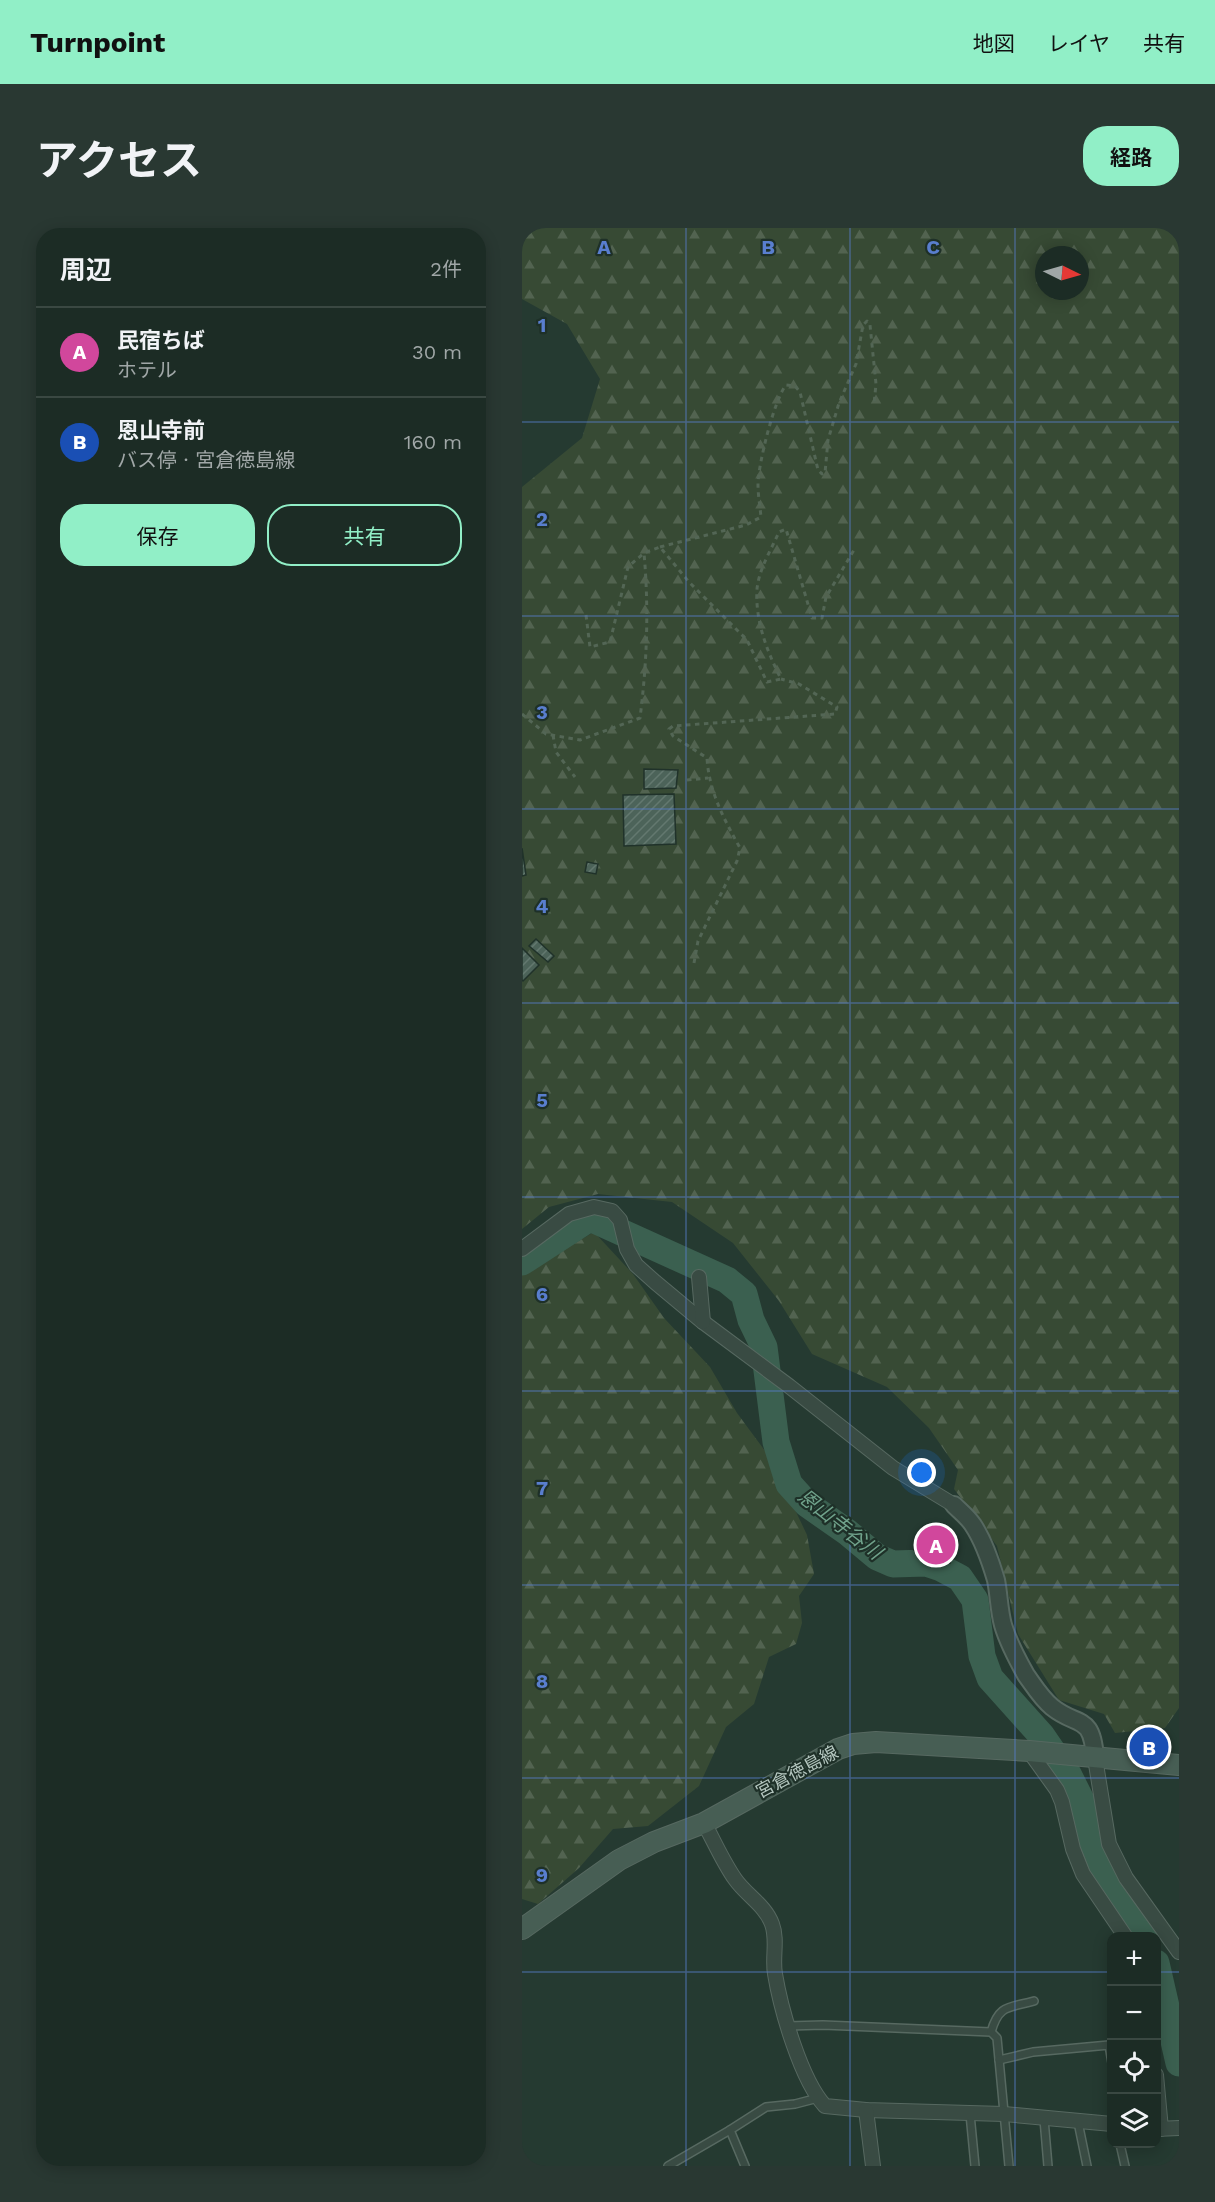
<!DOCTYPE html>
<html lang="ja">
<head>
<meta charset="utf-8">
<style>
	:root { --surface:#1c2c25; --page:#293832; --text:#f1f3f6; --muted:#a0a7a7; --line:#3a4842; --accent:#91efc7 }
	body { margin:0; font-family:"Work Sans","Noto Sans JP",sans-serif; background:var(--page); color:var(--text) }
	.controls { position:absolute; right:18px; bottom:18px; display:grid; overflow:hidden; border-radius:12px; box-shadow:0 3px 15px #0003 }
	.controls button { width:54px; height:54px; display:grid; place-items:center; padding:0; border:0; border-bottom:2px solid var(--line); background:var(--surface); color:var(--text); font:30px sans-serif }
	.compass { position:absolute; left:513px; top:18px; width:54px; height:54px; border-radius:50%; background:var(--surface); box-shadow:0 3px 15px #0003; rotate:95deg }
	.you { position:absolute; left:400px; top:1245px; width:21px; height:21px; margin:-15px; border:4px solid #fff; border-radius:50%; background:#1a73e8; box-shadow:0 0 0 9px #1a73e833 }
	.badge { display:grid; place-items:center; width:39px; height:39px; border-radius:50%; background:var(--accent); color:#fff; font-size:20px; font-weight:700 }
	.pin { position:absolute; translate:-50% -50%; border:3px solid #fff; box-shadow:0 2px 6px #0006 }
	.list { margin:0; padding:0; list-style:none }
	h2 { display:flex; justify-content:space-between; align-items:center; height:78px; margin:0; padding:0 24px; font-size:26px }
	h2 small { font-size:20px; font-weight:400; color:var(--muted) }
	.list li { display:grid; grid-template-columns:39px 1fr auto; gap:18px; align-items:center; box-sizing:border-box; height:90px; padding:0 24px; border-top:2px solid var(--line) }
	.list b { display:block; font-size:22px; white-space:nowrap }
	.list p { margin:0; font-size:20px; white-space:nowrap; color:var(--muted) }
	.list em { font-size:20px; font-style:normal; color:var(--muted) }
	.actions { display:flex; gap:12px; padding:18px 24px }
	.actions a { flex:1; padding:14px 0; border:2px solid var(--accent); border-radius:24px; text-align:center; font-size:21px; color:var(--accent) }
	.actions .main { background:var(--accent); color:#111 }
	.icon { flex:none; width:33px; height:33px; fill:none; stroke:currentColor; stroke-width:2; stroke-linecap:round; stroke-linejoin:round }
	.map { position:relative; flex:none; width:657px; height:1938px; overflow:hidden; border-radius:24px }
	header { display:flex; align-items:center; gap:36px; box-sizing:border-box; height:84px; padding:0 30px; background:var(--accent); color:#111 }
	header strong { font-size:28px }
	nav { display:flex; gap:33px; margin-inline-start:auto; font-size:21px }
	.intro { display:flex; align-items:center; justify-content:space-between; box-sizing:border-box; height:144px; padding:0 36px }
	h1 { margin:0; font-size:42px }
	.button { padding:15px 27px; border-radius:24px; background:var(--accent); color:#111; font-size:21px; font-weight:700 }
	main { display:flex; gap:36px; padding:0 36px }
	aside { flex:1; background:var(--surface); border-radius:24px; box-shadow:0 3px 15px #0003 }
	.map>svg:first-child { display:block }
	.forest { fill:url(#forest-firs); fill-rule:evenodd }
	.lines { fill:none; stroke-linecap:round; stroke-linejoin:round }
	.river { stroke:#3b6050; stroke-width:27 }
	.building { fill:url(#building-hatch); stroke:#20322a; stroke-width:1.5 }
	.service-casing { stroke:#576961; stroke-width:10 }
	.minor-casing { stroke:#576961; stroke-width:16 }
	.tertiary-casing { stroke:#576961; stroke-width:20 }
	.secondary-casing { stroke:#576961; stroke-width:22 }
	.path { stroke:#536655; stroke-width:3; stroke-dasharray:4.5 4.5; stroke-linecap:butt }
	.service { stroke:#394b43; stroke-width:7 }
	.minor { stroke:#394b43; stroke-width:14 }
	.tertiary { stroke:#394b43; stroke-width:16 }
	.secondary { stroke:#475e54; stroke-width:20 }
	.grid { fill:none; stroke:#597ece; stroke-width:1.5; stroke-opacity:0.55 }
	.labels { text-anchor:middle; stroke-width:4.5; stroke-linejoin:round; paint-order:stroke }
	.street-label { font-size:18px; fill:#b4c6bf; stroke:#1e3028 }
	.water-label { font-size:20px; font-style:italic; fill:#70a28b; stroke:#1e3028 }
	.grid-label { font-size:20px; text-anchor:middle; font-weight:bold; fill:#597ece; stroke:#1e3028; stroke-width:4.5; stroke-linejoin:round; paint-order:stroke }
</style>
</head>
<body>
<header>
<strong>Turnpoint</strong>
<nav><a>地図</a><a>レイヤ</a><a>共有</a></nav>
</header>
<div class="intro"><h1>アクセス</h1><a class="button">経路</a></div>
<main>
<aside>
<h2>周辺<small>2件</small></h2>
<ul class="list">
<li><span class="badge" style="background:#d1479c">A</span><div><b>民宿ちば</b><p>ホテル</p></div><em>30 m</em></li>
<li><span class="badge" style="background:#1a4fb4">B</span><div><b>恩山寺前</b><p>バス停 · 宮倉徳島線</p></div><em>160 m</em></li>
</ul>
<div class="actions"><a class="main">保存</a><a>共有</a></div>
</aside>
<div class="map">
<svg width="657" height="1938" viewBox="0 0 657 1938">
	<defs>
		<pattern id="forest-firs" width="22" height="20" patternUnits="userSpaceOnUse" patternTransform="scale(1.5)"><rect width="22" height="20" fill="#374a34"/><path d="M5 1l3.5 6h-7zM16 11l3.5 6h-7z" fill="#526350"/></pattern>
		<pattern id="building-hatch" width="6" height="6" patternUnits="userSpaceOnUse" patternTransform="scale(1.5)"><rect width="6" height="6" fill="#4c6359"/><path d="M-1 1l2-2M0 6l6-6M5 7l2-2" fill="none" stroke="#63786f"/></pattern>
	</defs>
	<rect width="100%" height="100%" fill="#253a31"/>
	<g class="forest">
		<path d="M0 0H657V1480L643 1500 593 1505 582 1486 537 1472 496 1406 475 1318 432 1261 436 1242 407 1200 365 1159 290 1126 257 1073 211 1015 150 974 76 966 27 979 0 1001V259L60 210 78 151 45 96 0 71ZM522 27H558V63H522Z"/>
		<path d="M72 1004 111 1046 142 1090 188 1139 215 1185 249 1231 285 1307 292 1346 277 1368 280 1395 274 1416 247 1429 232 1476 204 1499 177 1558 126 1598 91 1601 57 1640 16 1676 0 1671V1042L36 1025Z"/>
	</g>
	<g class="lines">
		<g class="river">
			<path d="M0 1034 68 990 205 1052 222 1066 229 1092 242 1119 254 1214 267 1256 285 1276 325 1304 355 1329 371 1336 404 1335 419 1340 438 1350 453 1372 460 1428 468 1450 520 1508 546 1546 559 1572 576 1641 625 1708"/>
			<path d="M634 1735 657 1835"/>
		</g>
	</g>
	<g class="building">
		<path d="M122 541 156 542 154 560 122 561Z"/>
		<path d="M152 566 154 616 102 618 101 567Z"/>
		<path d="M0 620 4 647 0 648Z"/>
		<path d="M65 634 76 636 74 646 63 644Z"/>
		<path d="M14 711 32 728 26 734 7 718Z"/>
		<path d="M0 720 17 737 1 753 0 752Z"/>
		<path d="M401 1298 437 1311 428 1335 392 1322Z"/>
	</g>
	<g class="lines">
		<g class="service-casing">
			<g id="service">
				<path d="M266 1798 301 1797 469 1804 475 1810 487 1938"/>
				<path d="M469 1804C477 1776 487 1780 512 1773"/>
				<path d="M477 1832 511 1824 587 1817 590 1835"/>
				<path d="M448 1886 453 1938"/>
				<path d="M522 1891 526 1938"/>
				<path d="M556 1894 565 1938"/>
				<path d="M598 1916 603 1938"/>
				<path d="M146 1938 208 1902"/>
				<path d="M223 1938 208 1902 244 1879 273 1876 296 1870"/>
			</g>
		</g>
		<g class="minor-casing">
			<g id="minor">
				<path d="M0 1021 47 986 72 979 90 983 98 992 105 1021 114 1037 133 1054 181 1094 267 1158 371 1240 432 1277"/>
				<path d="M177 1049 181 1094"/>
				<path d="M507 1523 535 1562 540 1574 551 1621 561 1646 603 1708"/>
				<path d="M573 1530 587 1616 604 1650 657 1724"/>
				<path d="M182 1595C192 1613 201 1634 213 1651 224 1667 243 1677 250 1696 256 1712 250 1730 253 1746 259 1782 279 1852 303 1878L344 1882 482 1886 590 1896"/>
				<path d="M634 1847 639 1901"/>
				<path d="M344 1882 351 1938"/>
				<path d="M634 1901 657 1900"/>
			</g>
		</g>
		<g class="tertiary-casing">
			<path id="tertiary" d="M432 1277C438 1283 446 1289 451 1297 461 1312 469 1335 474 1352 477 1367 477 1382 481 1397 486 1414 495 1431 504 1447 512 1458 519 1470 530 1479 556 1500 570 1485 573 1530"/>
		</g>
		<g class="secondary-casing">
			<path id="secondary" d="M0 1701 97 1632 132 1614 182 1595 316 1521 331 1516 354 1514 507 1523 657 1537"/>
		</g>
		<g class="path">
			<path d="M138 319 224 297 239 289C238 278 236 267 236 257 236 237 252 172 264 157L273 158 278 164 296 242 300 246 303 245 306 212 317 175 334 136 341 97 345 93 348 97 354 156 352 176"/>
			<path d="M64 387 68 419 88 414 106 339 122 325"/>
			<path d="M0 486 24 506 58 512 118 490C125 435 127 381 122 325L138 319 167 354 225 412 245 454 259 451C245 423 233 393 235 361 237 341 249 322 257 304L264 301 290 390H300L304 369 332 322"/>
			<path d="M31 507 34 524 53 549"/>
			<path d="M165 552 186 550"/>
			<path d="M172 735 176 713 215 633 218 620C202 591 187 564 185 530L151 508 147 501 151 498 313 486 315 479 277 456 259 451"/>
		</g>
		<use href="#service" class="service"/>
		<use href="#minor" class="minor"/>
		<use href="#tertiary" class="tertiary"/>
		<use href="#secondary" class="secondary"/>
	</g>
	<path class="grid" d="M164 0V1938M328 0V1938M493 0V1938M0 194H657M0 388H657M0 581H657M0 775H657M0 969H657M0 1163H657M0 1357H657M0 1550H657M0 1744H590M634 1744H657"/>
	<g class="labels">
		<g class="street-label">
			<text transform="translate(275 1544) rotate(-28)" y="6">宮倉徳島線</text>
		</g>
		<g class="water-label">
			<text transform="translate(318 1296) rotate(38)" y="7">恩山寺谷川</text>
		</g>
	</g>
	<g class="grid-label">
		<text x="82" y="26">A</text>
		<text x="246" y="26">B</text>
		<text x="411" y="26">C</text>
		<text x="20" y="104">1</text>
		<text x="20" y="298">2</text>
		<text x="20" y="491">3</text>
		<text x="20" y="685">4</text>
		<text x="20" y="879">5</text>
		<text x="20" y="1073">6</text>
		<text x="20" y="1267">7</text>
		<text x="20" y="1460">8</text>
		<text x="20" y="1654">9</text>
	</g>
</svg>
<div class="controls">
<button>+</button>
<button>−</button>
<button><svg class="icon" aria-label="locate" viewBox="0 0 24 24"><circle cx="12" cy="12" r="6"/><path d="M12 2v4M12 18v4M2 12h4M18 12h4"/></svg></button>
<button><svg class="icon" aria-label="layers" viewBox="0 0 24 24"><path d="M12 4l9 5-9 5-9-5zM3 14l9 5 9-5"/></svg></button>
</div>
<svg class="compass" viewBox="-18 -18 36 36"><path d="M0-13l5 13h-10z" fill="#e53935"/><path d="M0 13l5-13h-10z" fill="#a0a7a7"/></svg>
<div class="you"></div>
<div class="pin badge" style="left:414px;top:1317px;background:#d1479c">A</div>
<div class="pin badge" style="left:627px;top:1519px;background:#1a4fb4">B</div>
</div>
</main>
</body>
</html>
